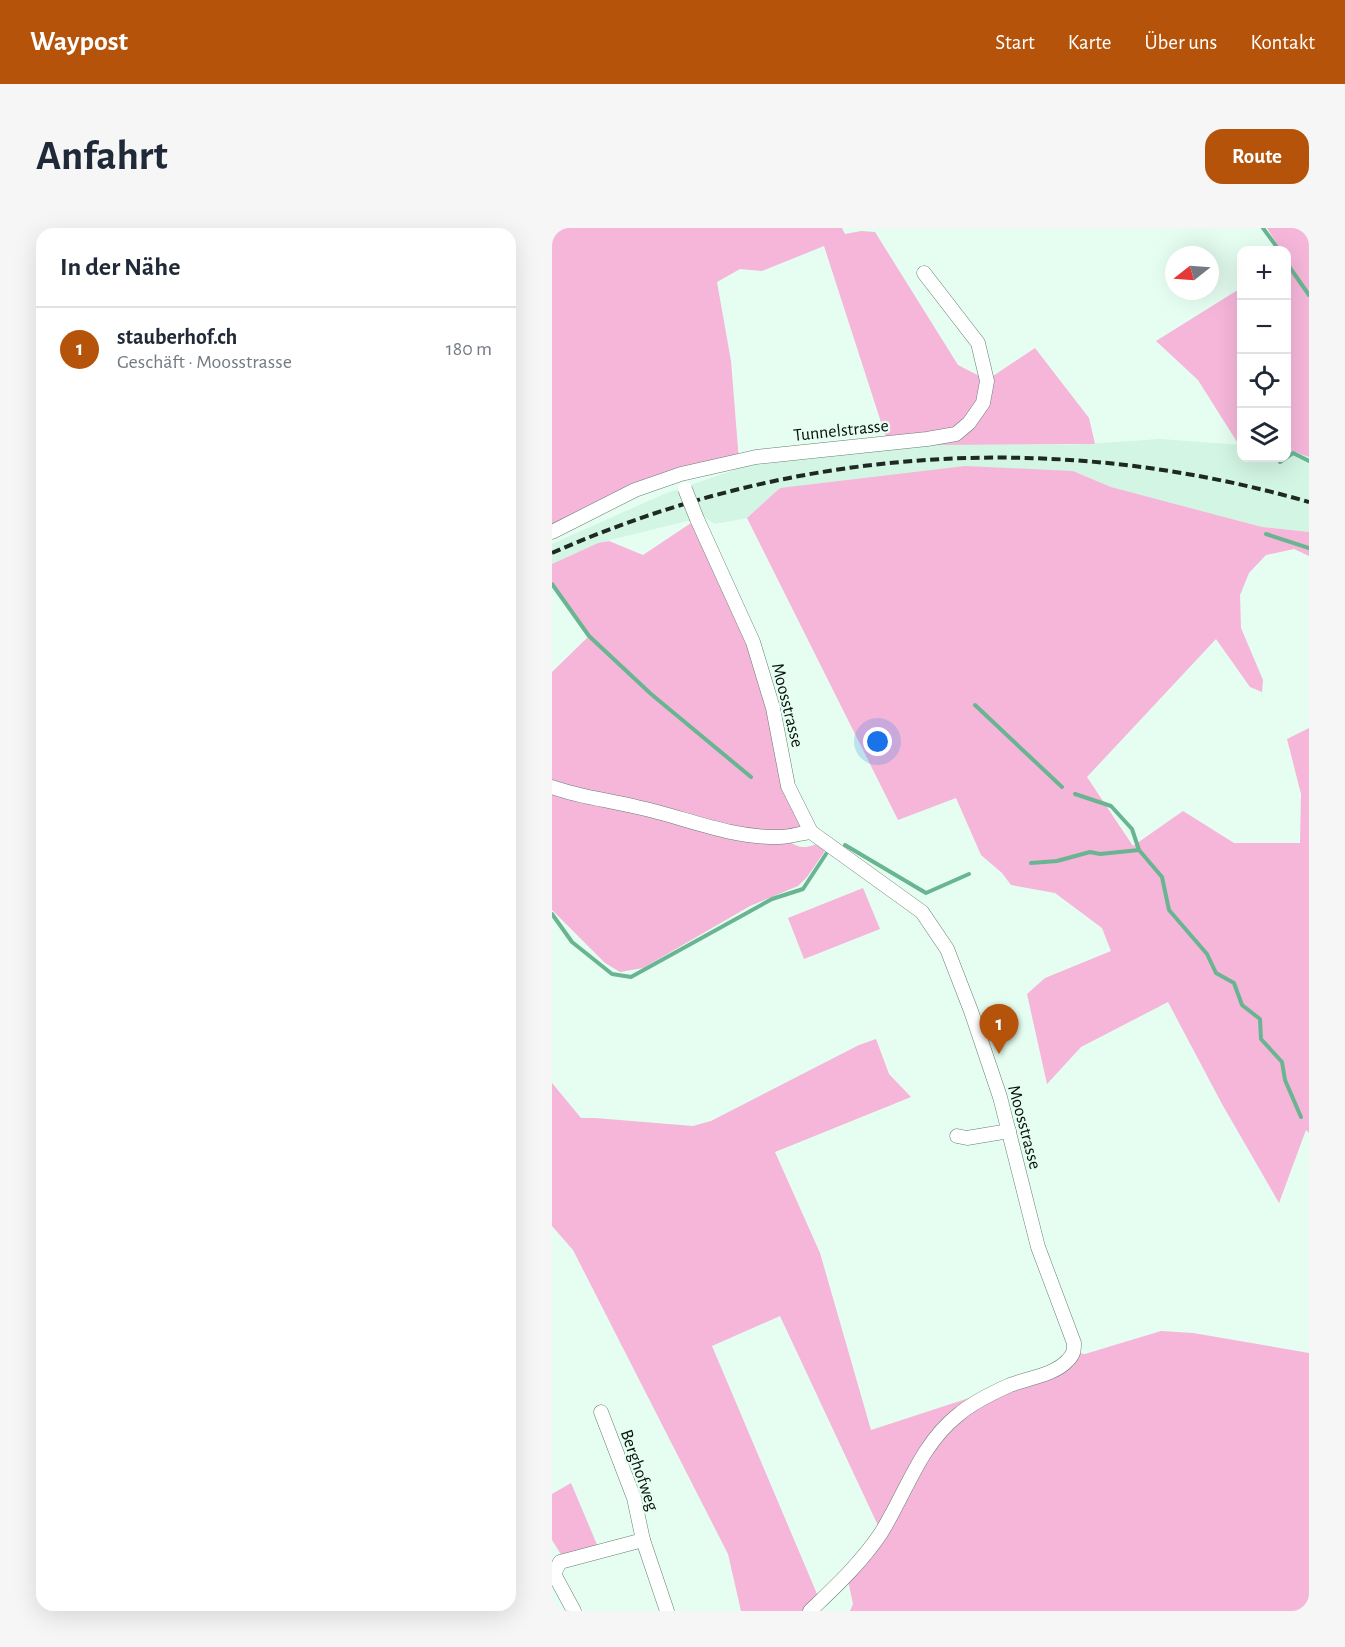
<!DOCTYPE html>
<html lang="de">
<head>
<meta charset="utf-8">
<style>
	:root { --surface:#fff; --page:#f6f6f7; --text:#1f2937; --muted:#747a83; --line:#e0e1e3; --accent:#b45309 }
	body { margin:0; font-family:"Alegreya Sans",sans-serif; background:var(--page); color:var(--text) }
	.controls { position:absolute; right:18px; top:18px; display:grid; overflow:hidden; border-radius:12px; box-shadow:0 6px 24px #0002 }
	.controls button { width:54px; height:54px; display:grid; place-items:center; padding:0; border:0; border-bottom:2px solid var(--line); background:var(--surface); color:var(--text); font:30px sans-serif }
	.compass { position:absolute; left:613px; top:18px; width:54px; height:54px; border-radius:50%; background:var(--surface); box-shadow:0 6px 24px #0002; rotate:253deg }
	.you { position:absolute; left:326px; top:514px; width:21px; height:21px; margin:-15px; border:4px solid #fff; border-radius:50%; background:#1a73e8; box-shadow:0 0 0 9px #1a73e833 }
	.badge { display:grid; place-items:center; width:39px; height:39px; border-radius:50%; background:var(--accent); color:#fff; font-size:20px; font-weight:700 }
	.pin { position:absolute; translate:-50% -50px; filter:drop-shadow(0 2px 3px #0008) }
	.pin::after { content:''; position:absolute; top:32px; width:21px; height:18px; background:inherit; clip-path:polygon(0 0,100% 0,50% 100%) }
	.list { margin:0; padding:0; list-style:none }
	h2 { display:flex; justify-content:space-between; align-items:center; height:78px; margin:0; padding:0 24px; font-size:26px }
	h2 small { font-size:20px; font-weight:400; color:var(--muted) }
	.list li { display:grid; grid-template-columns:39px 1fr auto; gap:18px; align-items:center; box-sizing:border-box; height:84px; padding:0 24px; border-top:2px solid var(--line) }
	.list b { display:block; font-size:22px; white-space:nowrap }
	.list p { margin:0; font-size:20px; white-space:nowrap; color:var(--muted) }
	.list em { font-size:20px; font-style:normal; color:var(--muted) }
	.icon { flex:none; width:33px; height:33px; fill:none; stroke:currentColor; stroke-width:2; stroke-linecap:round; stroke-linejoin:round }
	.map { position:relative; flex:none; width:757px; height:1383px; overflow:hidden; border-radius:18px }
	header { display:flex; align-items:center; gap:36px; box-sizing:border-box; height:84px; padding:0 30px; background:var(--accent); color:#fff }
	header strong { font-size:28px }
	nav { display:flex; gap:33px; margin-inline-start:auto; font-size:21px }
	.intro { display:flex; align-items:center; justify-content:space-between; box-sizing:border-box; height:144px; padding:0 36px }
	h1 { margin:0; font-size:42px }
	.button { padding:15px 27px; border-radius:18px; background:var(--accent); color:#fff; font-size:21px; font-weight:700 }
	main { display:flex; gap:36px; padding:0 36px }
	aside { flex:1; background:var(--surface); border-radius:18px; box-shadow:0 6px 24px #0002 }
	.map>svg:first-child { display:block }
	.built { fill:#d3f5e3 }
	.green { fill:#f5b6d9 }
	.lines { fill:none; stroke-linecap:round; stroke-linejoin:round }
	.stream { stroke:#69b592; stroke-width:4 }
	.minor-casing { stroke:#677e73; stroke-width:15 }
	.minor { stroke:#fff; stroke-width:14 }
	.rail { stroke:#1e2924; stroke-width:4; stroke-dasharray:9 4.5; stroke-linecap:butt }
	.minor-bridge-casing { stroke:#677e73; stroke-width:15; stroke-linecap:butt }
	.minor-bridge { stroke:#fff; stroke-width:14 }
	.labels { text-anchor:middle; stroke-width:4.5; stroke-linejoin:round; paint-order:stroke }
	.street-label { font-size:18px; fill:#08110d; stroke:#e5fef1 }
</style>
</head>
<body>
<header>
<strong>Waypost</strong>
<nav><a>Start</a><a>Karte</a><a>Über uns</a><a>Kontakt</a></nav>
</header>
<div class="intro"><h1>Anfahrt</h1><a class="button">Route</a></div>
<main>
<aside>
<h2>In der Nähe<small></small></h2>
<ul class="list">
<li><span class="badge">1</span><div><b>stauberhof.ch</b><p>Geschäft · Moosstrasse</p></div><em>180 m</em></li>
</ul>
</aside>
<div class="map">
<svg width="757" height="1383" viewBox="0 0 757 1383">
	<rect width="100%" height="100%" fill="#e5fef1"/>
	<path class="built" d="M608 211 689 217 690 230H734L735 221 757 229V304L710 299 559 259 521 243 228 260 195 290 163 296 152 289 139 292 46 315 0 336V316L112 266 194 238 387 217H520Z"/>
	<g class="green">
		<path d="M0 0H290L293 6 309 3 323 4 406 137 435 152 483 120 537 190 543 216 387 217 338 222 272 18 210 43 188 41 165 54 179 133 187 233 129 246 0 303Z"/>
		<path d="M715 0H757V229L735 221 734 22H729Z"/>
		<path d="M689 60V217H687L646 152 604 113Z"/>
		<path d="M413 238 521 243 559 259 710 299 757 304V328L742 321 714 327 697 345 688 367 689 400 711 452 710 464 698 459 664 411 535 549 581 618 631 583 682 615H748L749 566 735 511 757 500V905L754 902 727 975 670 876 616 774 529 819 495 856 475 766 493 750 559 723 550 700 503 665 459 657 450 645 429 627 404 570 346 592 195 290 228 260Z"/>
		<path d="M145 291 201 415 236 558 259 604 231 609C244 619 250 622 265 616L273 623 255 649 246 658 198 678 91 740 68 744 53 735 0 682V444L37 408 0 353V336L46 315 57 313 91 327Z"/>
		<path d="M311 660 328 701 252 731 236 690Z"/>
		<path d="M324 811 337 846 359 869 223 924 268 1025 319 1202 457 1157 522 1125 533 1126 609 1103 641 1105 757 1125V1383H298L301 1376 295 1348 329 1304 228 1088 160 1118 268 1373 258 1383H189L176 1326 21 1022 0 998V855L29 890H43L141 898 159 893 307 817Z"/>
		<path d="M19 1255 46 1319 10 1328 0 1312V1266Z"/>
	</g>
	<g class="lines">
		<g class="stream">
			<path d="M711 0 727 22"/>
			<path d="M734 34 757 67"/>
			<path d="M728 234 741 225 757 233"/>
			<path d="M714 306 757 320"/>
			<path d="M0 356 37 408 99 466 199 549"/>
			<path d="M423 477 510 559"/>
			<path d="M523 566 559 578 580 601 587 622"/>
			<path d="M293 617 374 665 417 646"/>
			<path d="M479 635 505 633 538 624 548 626 587 622 610 649 617 682 655 726 664 745 682 755 690 777 708 791 709 811 730 834 733 852 749 889"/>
			<path d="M0 686 20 714 60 746 79 749 220 671 251 661 274 626"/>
		</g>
		<g class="minor-casing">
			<g id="minor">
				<path d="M145 291 201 414 221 480 236 558 259 604 370 684 395 721 419 783 448 869 486 1019 522 1115C522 1122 522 1126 516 1132 503 1147 476 1150 458 1157 440 1165 421 1174 406 1187 368 1217 354 1265 329 1305 309 1335 284 1358 258 1383"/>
				<path d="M0 304 83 262 129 246 204 229 375 211 404 206 417 195 431 175 435 153 426 115 372 45"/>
				<path d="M0 559C27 569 57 572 85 579 132 589 177 610 227 609 238 609 249 605 259 604"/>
				<path d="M405 908 415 910 457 903"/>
				<path d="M49 1184 82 1270 91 1312"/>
				<path d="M22 1383 2 1346 8 1334 91 1312 115 1383"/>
			</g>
		</g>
		<use href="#minor" class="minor"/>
		<path class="rail" d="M0 325C242 218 503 201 757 274"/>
		<g class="minor-bridge-casing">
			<path id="minor-bridge" d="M133 261 145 291"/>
		</g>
		<use href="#minor-bridge" class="minor-bridge"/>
	</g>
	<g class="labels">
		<g class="street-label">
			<text transform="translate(289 202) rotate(-6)" y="6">Tunnelstrasse</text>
			<text transform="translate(236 477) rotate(76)" y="6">Moosstrasse</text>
			<text transform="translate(473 899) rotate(75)" y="6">Moosstrasse</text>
			<text transform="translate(88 1242) rotate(71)" y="6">Berghofweg</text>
		</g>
	</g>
</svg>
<div class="controls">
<button>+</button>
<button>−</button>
<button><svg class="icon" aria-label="locate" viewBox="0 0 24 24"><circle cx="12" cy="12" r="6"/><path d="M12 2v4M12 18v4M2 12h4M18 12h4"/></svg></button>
<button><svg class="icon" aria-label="layers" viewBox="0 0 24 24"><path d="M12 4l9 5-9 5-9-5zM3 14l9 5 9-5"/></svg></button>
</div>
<svg class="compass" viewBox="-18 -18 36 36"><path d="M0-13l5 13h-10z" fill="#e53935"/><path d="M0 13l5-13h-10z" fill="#747a83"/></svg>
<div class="you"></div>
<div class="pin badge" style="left:447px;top:826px">1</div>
</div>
</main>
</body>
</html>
